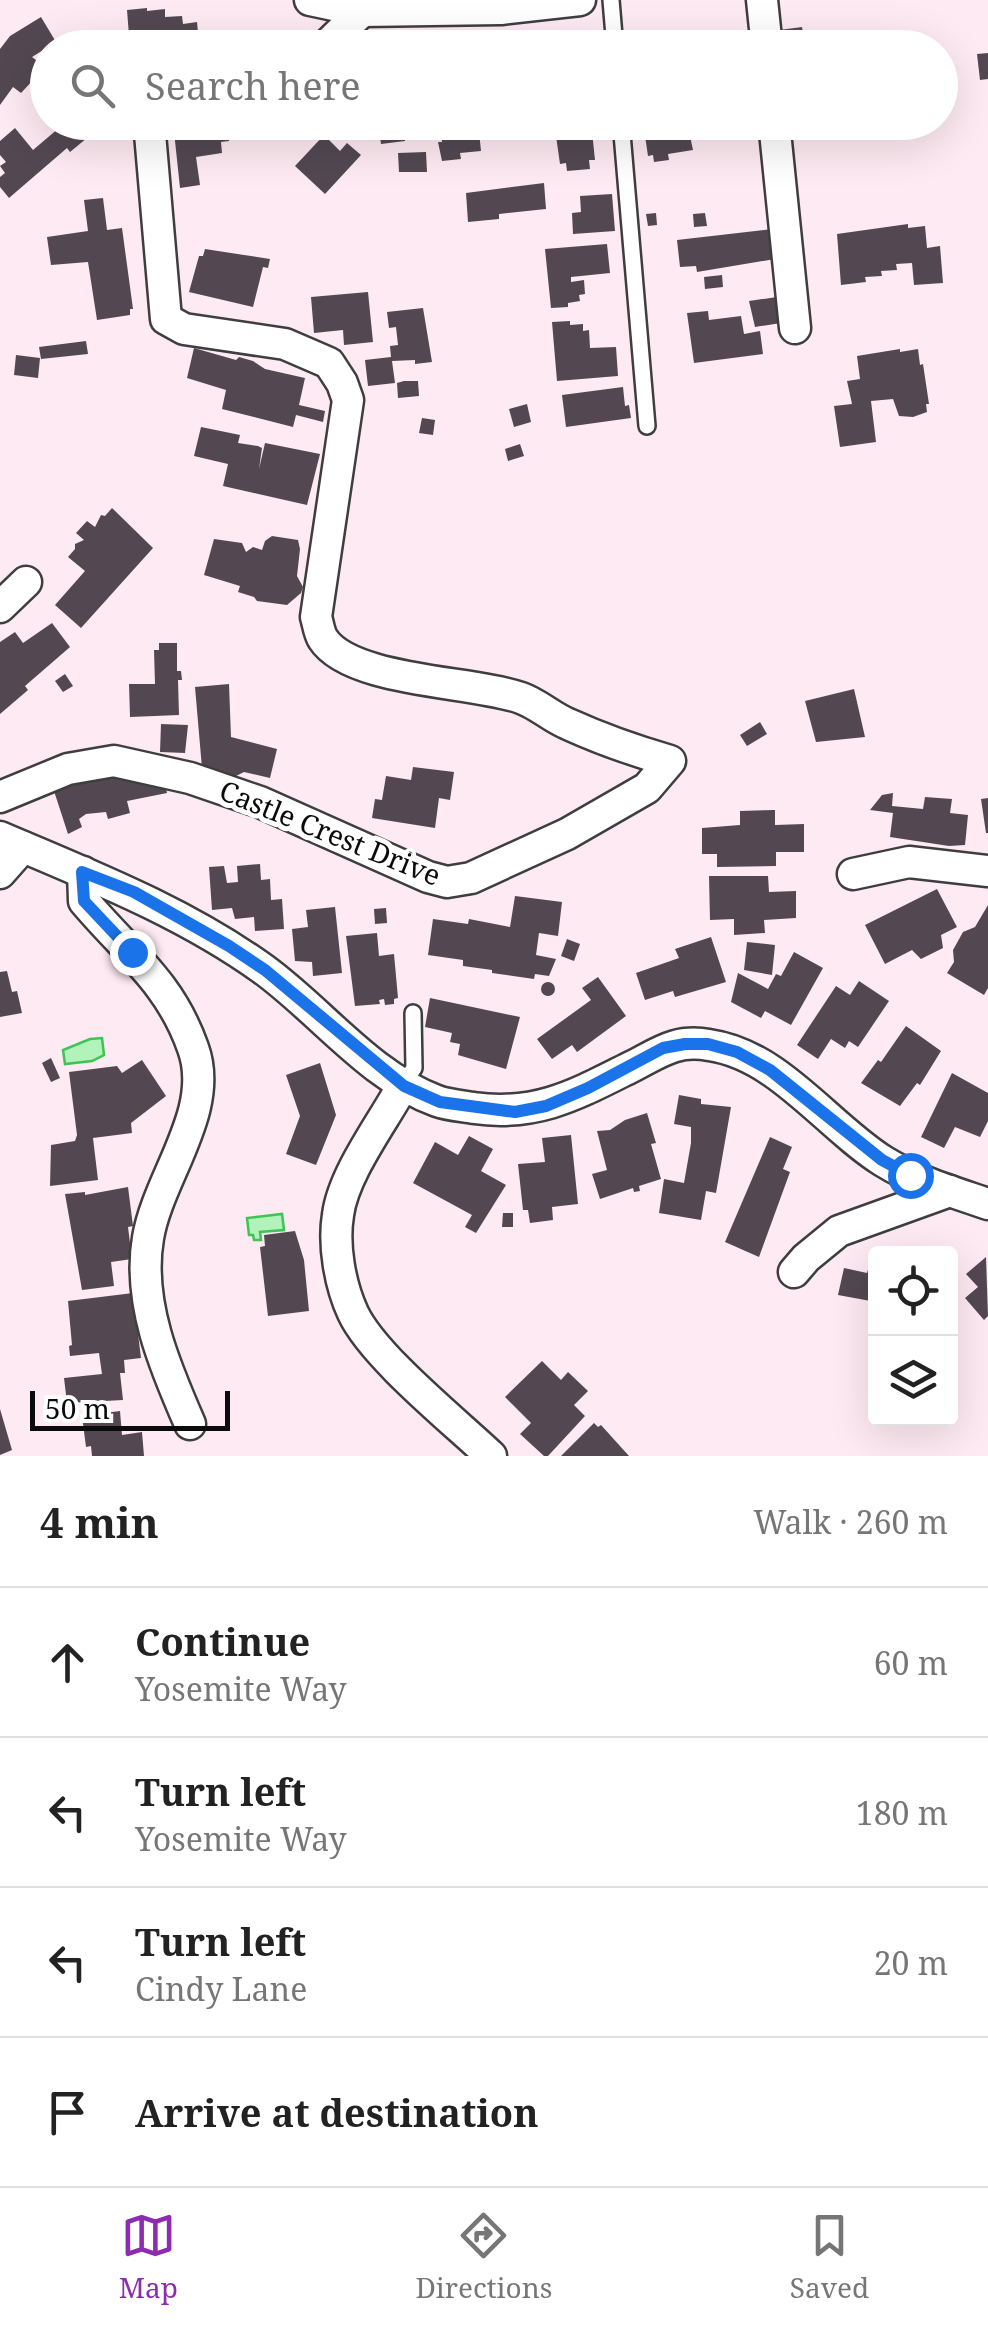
<!DOCTYPE html>
<html lang="en">
<head>
<meta charset="utf-8">
<style>
	:root { --surface:#fff; --page:#f2f2f2; --text:#222; --muted:#767676; --line:#e0e0e0; --accent:#8c2cb1 }
	body { margin:0; font-family:"Noto Serif",serif; background:var(--page); color:var(--text) }
	.controls { position:absolute; right:30px; bottom:30px; display:grid; overflow:hidden; border-radius:10px; box-shadow:0 10px 40px #0002 }
	.controls button { width:90px; height:90px; display:grid; place-items:center; padding:0; border:0; border-bottom:2px solid var(--line); background:var(--surface); color:var(--text); font:50px sans-serif }
	.scale { position:absolute; left:30px; bottom:25px; width:200px; box-sizing:border-box; padding-left:10px; border:5px solid #0b0b0b; border-top:0; font-size:28px; line-height:35px; white-space:nowrap; color:#0b0b0b; -webkit-text-stroke:8px #fff; paint-order:stroke }
	.stop { position:absolute; width:30px; height:30px; margin:-22px; border:8px solid #1a73e8; border-radius:50%; background:#fff }
	.stop.end { background:#1a73e8; border-color:#fff; box-shadow:0 2px 10px #0008 }
	.list { margin:0; padding:0; list-style:none }
	h2 { display:flex; justify-content:space-between; align-items:center; height:130px; margin:0; padding:0 40px; font-size:42px }
	h2 small { font-size:32px; font-weight:400; color:var(--muted) }
	.list li { display:grid; grid-template-columns:65px 1fr auto; gap:30px; align-items:center; box-sizing:border-box; height:150px; padding:0 40px; border-top:2px solid var(--line) }
	.list b { display:block; font-size:38px; white-space:nowrap }
	.list p { margin:0; font-size:32px; white-space:nowrap; color:var(--muted) }
	.list em { font-size:32px; font-style:normal; color:var(--muted) }
	.icon { flex:none; width:55px; height:55px; fill:none; stroke:currentColor; stroke-width:2; stroke-linecap:round; stroke-linejoin:round }
	.map { position:relative; flex:none; width:988px; height:1456px; overflow:hidden }
	.search { position:absolute; background:var(--surface); box-shadow:0 10px 40px #0002; left:30px; right:30px; top:30px; height:110px; display:flex; align-items:center; gap:25px; box-sizing:border-box; padding:0 35px; border-radius:55px; color:var(--muted); font-size:38px }
	.sheet { height:730px; background:var(--surface) }
	nav { display:flex; justify-content:space-around; align-items:center; box-sizing:border-box; height:140px; border-top:2px solid var(--line); background:var(--surface); font-size:28px; color:var(--muted) }
	nav a { display:grid; justify-items:center; gap:5px }
	nav .on { color:var(--accent) }
	.map>svg:first-child { display:block }
	.water { fill:#b2f2bb; stroke:#3ec454; stroke-width:2.5 }
	.building { fill:#534851 }
	.lines { fill:none; stroke-linecap:round; stroke-linejoin:round }
	.service-casing { stroke:#3e3e3e; stroke-width:20 }
	.minor-casing { stroke:#3e3e3e; stroke-width:35 }
	.service { stroke:#fff; stroke-width:15 }
	.minor { stroke:#fff; stroke-width:30 }
	.route { stroke:#1a73e8; stroke-width:12 }
	.labels { text-anchor:middle; stroke-width:10; stroke-linejoin:round; paint-order:stroke }
	.street-label { font-size:28px; fill:#0b0b0b; stroke:#fff }
</style>
</head>
<body>
<div class="map">
<svg width="988" height="1456" viewBox="0 0 988 1456">
	<rect width="100%" height="100%" fill="#feeaf2"/>
	<g class="water">
		<path d="M102 1038 104 1055 92 1061 65 1064 63 1050 90 1039Z"/>
		<path d="M282 1214 284 1230 260 1232 261 1240H254L253 1235H249L247 1218Z"/>
	</g>
	<g class="building">
		<path d="M147 8V11L165 9V17L182 16 183 24 197 22 199 43 130 48 127 10Z"/>
		<path d="M41 17 56 42 32 57 36 60V77L21 93 13 87 0 105V49L10 36Z"/>
		<path d="M802 27 804 39 815 37 817 48H784L779 30Z"/>
		<path d="M988 53V79L980 80 977 54Z"/>
		<path d="M66 122H74L87 138 70 152 67 148 9 198 0 187V177L5 173 0 166 6 162 0 155V141L15 128 33 150Z"/>
		<path d="M173 122H227L229 141 221 142 222 153 196 157 200 185 180 188Z"/>
		<path d="M378 122H425L426 133 405 135V141L381 144Z"/>
		<path d="M433 122H478L481 151 460 153 461 159 442 161 438 142H442L441 126 433 127Z"/>
		<path d="M491 122H530V130L492 134Z"/>
		<path d="M554 122H591L595 160H589L590 169 567 171 566 163 560 164Z"/>
		<path d="M643 122H687L693 150 668 154 669 160 654 162 653 155 648 156Z"/>
		<path d="M324 135 340 151 347 143 361 155 325 194 295 166Z"/>
		<path d="M426 152 427 172H399L398 153Z"/>
		<path d="M544 183 546 209 499 214V219L468 222 466 193Z"/>
		<path d="M612 194 615 231 573 234 572 213 581 212 580 196Z"/>
		<path d="M103 198 107 230 122 228 133 309H130V315L97 320 88 262 51 265 47 237 88 231 84 200Z"/>
		<path d="M656 213 657 225 648 226 646 214Z"/>
		<path d="M705 213 707 226 694 227 693 214Z"/>
		<path d="M908 224V228L925 226 927 248 940 246 943 283 914 285 912 263 896 264 897 270 881 271 882 276 865 277 866 282 841 285 837 234Z"/>
		<path d="M772 229 775 259 697 272 696 266 680 267 677 240Z"/>
		<path d="M607 244 610 273 571 277V282L584 280 585 294 579 295 580 301 568 303V307L551 308 545 249Z"/>
		<path d="M205 249 270 259 268 268 263 267 253 307 189 292 199 256H203Z"/>
		<path d="M722 275 723 287 705 289 704 277Z"/>
		<path d="M368 292 373 342 344 345 343 330 314 333 311 297Z"/>
		<path d="M777 297 781 323 755 327 749 301Z"/>
		<path d="M423 308 432 362 415 364V360L392 361 395 383 368 386 365 360 391 357 390 346 398 345 396 327 389 328 387 312Z"/>
		<path d="M708 311 709 320 741 316 744 334 760 331 763 354 694 363 687 313Z"/>
		<path d="M570 321V325L583 324V331L589 330 590 348 616 347 618 376 557 381 552 322Z"/>
		<path d="M86 341 88 354 41 359 39 347Z"/>
		<path d="M194 348 236 360 239 357 253 361 265 369 305 378 299 405 325 411 323 422 296 415 293 427 222 409 226 390 187 378Z"/>
		<path d="M900 349V352L918 349 920 365 923 364 929 404H926L927 412 913 417 899 416 893 399 871 401 876 442 840 447 834 406 852 404 847 381 860 379 857 356Z"/>
		<path d="M16 355 40 358 38 378 14 375Z"/>
		<path d="M404 381H418L419 396 398 398 397 383Z"/>
		<path d="M623 387 625 406 629 405 631 418 566 427 562 395Z"/>
		<path d="M527 404 531 422 514 427 509 409Z"/>
		<path d="M422 418 435 420 433 435 419 433Z"/>
		<path d="M201 427 240 435 238 443 258 446 262 448 259 469 265 443 320 454 307 505 223 486 228 464 194 456Z"/>
		<path d="M520 444 524 456 508 461 505 449Z"/>
		<path d="M112 508 153 548 81 628 55 605 85 571 68 557 75 549V544L84 540 76 533 87 521 95 527 101 515 105 516Z"/>
		<path d="M272 536 298 540 300 549 297 576 303 587 301 593 287 605 257 601 254 597 238 592 240 586 204 575 214 539 242 543 246 552 253 547 262 550 265 541Z"/>
		<path d="M52 623 70 647 25 686 28 690 0 714V642L15 632 23 643Z"/>
		<path d="M159 643H177V671H181L182 680H178L179 715 130 717 129 684H155L154 650H159Z"/>
		<path d="M65 674 73 686 63 692 55 681Z"/>
		<path d="M229 684 231 737 277 749 270 778 244 772 234 777 202 768 195 687Z"/>
		<path d="M854 689 865 737 816 742 805 701Z"/>
		<path d="M760 722 767 734 747 746 740 735Z"/>
		<path d="M161 724 188 725 185 753 160 752Z"/>
		<path d="M413 767 454 772 450 800 439 798 435 828 372 818 375 799 382 800 386 776 411 780Z"/>
		<path d="M113 774 114 777 132 774 165 783 167 793 127 801 130 813 108 819 106 812 86 814 79 819 82 827 68 834 54 791Z"/>
		<path d="M893 793 892 806 923 809 925 797 952 799 950 813 968 815 965 845 949 846 890 837 893 813 870 810 882 795Z"/>
		<path d="M988 798V833H986L981 799Z"/>
		<path d="M775 810V825L804 824V852H776V866L717 867V854H702V828L740 825V811Z"/>
		<path d="M260 864 261 880 270 879 271 900 282 899 284 929 255 931 254 917 235 919 232 908 212 910 209 867 224 866 227 883 238 882 237 866Z"/>
		<path d="M709 876H768L769 892 796 891V918L764 920 765 933 734 935V919L710 920Z"/>
		<path d="M937 889 957 927 941 935 943 948 921 959 912 950 885 964 865 925Z"/>
		<path d="M515 896 562 902 558 936 539 933 536 955 556 959 549 976 535 974 534 979 492 973V970L463 966V960L428 955 433 919 468 924 469 919 510 927Z"/>
		<path d="M988 905V988L984 995 947 973 954 962 953 950 963 932 975 927Z"/>
		<path d="M335 907 342 973 313 976 312 962 295 961 292 929 308 927 306 910Z"/>
		<path d="M386 908 387 923 375 924 374 909Z"/>
		<path d="M377 933 379 956 394 954 398 998 394 999V1004L385 1005 384 999 379 1000 380 1004 355 1006 346 936Z"/>
		<path d="M711 937 726 982 675 997 673 991 645 1000 636 973 679 958 675 949Z"/>
		<path d="M567 939 580 944 574 961 561 956Z"/>
		<path d="M747 942 775 945 772 975 744 970Z"/>
		<path d="M794 952 823 968 791 1025 765 1011 761 1018 731 1002 738 973 768 989 776 974 781 976Z"/>
		<path d="M7 971 12 992 17 991 22 1013 0 1017V972Z"/>
		<path d="M598 977 626 1016 577 1052 572 1045 552 1059 537 1039 591 1000 582 988Z"/>
		<path d="M859 981 889 1001 858 1047 849 1041 845 1048 831 1039 818 1059 797 1045 836 986 850 995Z"/>
		<circle cx="548" cy="989" r="7"/>
		<path d="M430 998 520 1017 506 1069 458 1055 460 1044 450 1042 452 1033 425 1027Z"/>
		<path d="M906 1026 941 1051 920 1085 917 1083 900 1106 861 1083 878 1060 881 1062Z"/>
		<path d="M51 1058 60 1078 51 1082 42 1063Z"/>
		<path d="M142 1060 166 1096 131 1123 132 1133 93 1138 98 1180 50 1186 51 1145 75 1141 77 1135 69 1072 117 1066 122 1073Z"/>
		<path d="M320 1063 336 1115 316 1165 286 1154 300 1116 286 1075Z"/>
		<path d="M952 1073 988 1093V1121L980 1137 955 1127 944 1148 921 1137Z"/>
		<path d="M679 1095 701 1099V1104L731 1107 716 1193 706 1191 701 1220 659 1213 664 1179 684 1183 691 1143V1127L674 1124Z"/>
		<path d="M647 1113 656 1143 651 1144 661 1179 639 1186 640 1191 634 1192 633 1188 600 1199 592 1174 607 1170 597 1131 610 1130 625 1120Z"/>
		<path d="M571 1135 578 1204 552 1207 553 1220 530 1223 528 1210H523L518 1164 545 1162 542 1138Z"/>
		<path d="M469 1136 493 1149 481 1171 506 1185 476 1233 465 1227 472 1215 413 1183 435 1142 458 1155Z"/>
		<path d="M770 1137 792 1147 783 1169 790 1172 759 1257 725 1242Z"/>
		<path d="M128 1187 133 1226 128 1227 132 1259 111 1262 114 1286 82 1290 65 1194 85 1192V1195Z"/>
		<path d="M503 1213H513V1227H502Z"/>
		<path d="M295 1231 304 1260 309 1311 268 1316 260 1247 265 1246 264 1235Z"/>
		<path d="M986 1257 988 1316 984 1320 965 1298 978 1287 966 1274Z"/>
		<path d="M869 1266 876 1267V1302L838 1295 844 1268 867 1273Z"/>
		<path d="M133 1293 141 1358 124 1360 125 1373H120L123 1400 67 1403 64 1378 102 1374 99 1353 70 1356 69 1346 72 1345 68 1301Z"/>
		<path d="M542 1361 561 1380 568 1372 588 1391 574 1405 585 1416 548 1456H544L520 1434 531 1423 505 1397Z"/>
		<path d="M0 1409 12 1450 0 1455Z"/>
		<path d="M120 1411 122 1435 142 1432 144 1456H92L91 1446 86 1447 82 1416Z"/>
		<path d="M594 1423 598 1427 601 1425 629 1456H561Z"/>
	</g>
	<g class="lines">
		<g class="service-casing">
			<g id="service">
				<path d="M611 0 615 48"/>
				<path d="M621 122 647 426"/>
				<path d="M403 1085 414 1068 413 1013"/>
			</g>
		</g>
		<g class="minor-casing">
			<g id="minor">
				<path d="M310 0 362 11 501 9 580 0"/>
				<path d="M762 0 767 48"/>
				<path d="M324 48 362 11 361 0"/>
				<path d="M774 122 795 328"/>
				<path d="M0 607 26 582"/>
				<path d="M0 797 68 769 114 761 190 778 260 802 428 877 447 882 471 878 567 834 647 788 670 761C635 751 601 739 568 724 551 717 538 704 521 698 474 681 351 682 323 639 319 633 318 623 316 617L348 400 342 383 329 363 285 344 184 329 166 319 149 122"/>
				<path d="M0 837C91 876 182 911 263 969 321 1011 369 1076 437 1101 448 1105 462 1106 474 1108 537 1117 577 1094 631 1067 659 1053 675 1039 709 1045 779 1055 826 1125 883 1161 915 1181 953 1192 988 1204"/>
				<path d="M83 872 84 901C127 952 170 982 193 1048 216 1111 158 1177 148 1238 137 1302 165 1367 190 1424"/>
				<path d="M0 873 23 847"/>
				<path d="M853 874 909 862 988 871"/>
				<path d="M403 1085C383 1122 343 1174 338 1215 333 1245 340 1285 353 1313 373 1356 454 1421 491 1456"/>
				<path d="M794 1272 806 1258 839 1231 950 1191"/>
			</g>
		</g>
		<use href="#service" class="service"/>
		<use href="#minor" class="minor"/>
	</g>
	<g class="lines">
		<path class="route" d="M132 952 84 901 82 872 134 892 229 946 265 970 404 1086 440 1102 515 1112 546 1106 588 1088 663 1048 685 1044H708L737 1052 770 1070 882 1160 910 1175"/>
	</g>
	<g class="labels">
		<g class="street-label">
			<text transform="translate(330 833) rotate(22)" y="10">Castle Crest Drive</text>
		</g>
	</g>
</svg>
<div class="controls">
<button><svg class="icon" aria-label="locate" viewBox="0 0 24 24"><circle cx="12" cy="12" r="6"/><path d="M12 2v4M12 18v4M2 12h4M18 12h4"/></svg></button>
<button><svg class="icon" aria-label="layers" viewBox="0 0 24 24"><path d="M12 4l9 5-9 5-9-5zM3 14l9 5 9-5"/></svg></button>
</div>
<div class="scale">50 m</div>
<div class="stop" style="left:910px;top:1175px"></div>
<div class="stop end" style="left:132px;top:952px"></div>
<div class="search"><svg class="icon" aria-label="search" viewBox="0 0 24 24"><circle cx="10" cy="10" r="6"/><path d="M15 15l6 6"/></svg>Search here</div>
</div>
<section class="sheet">
<h2>4 min<small>Walk · 260 m</small></h2>
<ul class="list">
<li><svg class="icon" aria-label="ahead" viewBox="0 0 24 24"><path d="M12 20V5M6 11l6-6 6 6"/></svg><div><b>Continue</b><p>Yosemite Way</p></div><em>60 m</em></li>
<li><svg class="icon" aria-label="left" viewBox="0 0 24 24"><path d="M17 20v-9H6M10 6l-5 5 5 5"/></svg><div><b>Turn left</b><p>Yosemite Way</p></div><em>180 m</em></li>
<li><svg class="icon" aria-label="left" viewBox="0 0 24 24"><path d="M17 20v-9H6M10 6l-5 5 5 5"/></svg><div><b>Turn left</b><p>Cindy Lane</p></div><em>20 m</em></li>
<li><svg class="icon" aria-label="arrive" viewBox="0 0 24 24"><path d="M6 21V4h12l-3 4 3 4H6"/></svg><div><b>Arrive at destination</b></div></li>
</ul>
</section>
<nav>
<a class="on"><svg class="icon" aria-label="map" viewBox="0 0 24 24"><path d="M3 6l6-2 6 2 6-2v14l-6 2-6-2-6 2zM9 4v14M15 6v14"/></svg>Map</a>
<a><svg class="icon" aria-label="directions" viewBox="0 0 24 24"><path d="M12 3l9 9-9 9-9-9zM9 14v-3h6M13 9l2 2-2 2"/></svg>Directions</a>
<a><svg class="icon" aria-label="saved" viewBox="0 0 24 24"><path d="M7 4h10v16l-5-4-5 4z"/></svg>Saved</a>
</nav>
</body>
</html>
